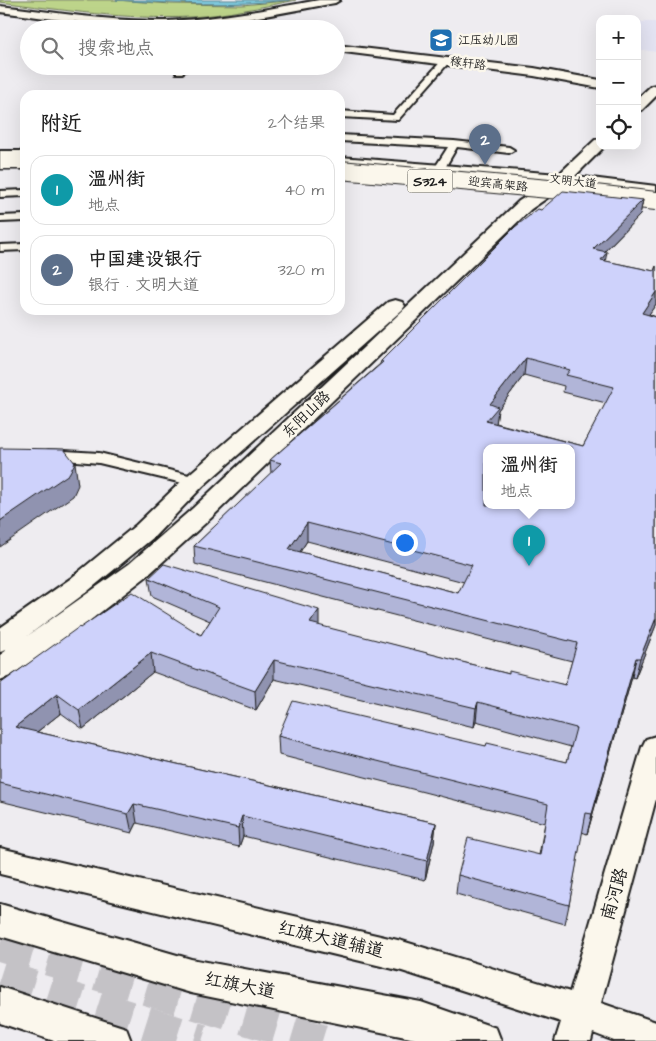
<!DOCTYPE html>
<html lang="zh">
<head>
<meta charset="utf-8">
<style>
	:root { --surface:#fff; --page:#f6f6f6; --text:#222; --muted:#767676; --line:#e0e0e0; --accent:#0b8043 }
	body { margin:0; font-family:"Architects Daughter","LXGW WenKai TC",sans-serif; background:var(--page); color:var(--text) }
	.controls { position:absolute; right:15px; top:15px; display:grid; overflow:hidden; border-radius:10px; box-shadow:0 5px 20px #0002 }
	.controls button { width:45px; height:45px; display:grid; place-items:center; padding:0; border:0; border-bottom:1px solid var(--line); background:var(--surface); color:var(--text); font:25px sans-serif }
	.you { position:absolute; left:404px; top:542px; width:18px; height:18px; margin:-12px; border:4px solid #fff; border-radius:50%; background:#1a73e8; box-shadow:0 0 0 8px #1a73e833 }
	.badge { display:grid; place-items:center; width:32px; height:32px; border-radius:50%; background:var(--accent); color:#fff; font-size:16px; font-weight:700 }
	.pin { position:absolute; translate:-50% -41px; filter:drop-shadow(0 1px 2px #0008) }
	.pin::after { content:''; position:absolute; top:26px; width:18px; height:15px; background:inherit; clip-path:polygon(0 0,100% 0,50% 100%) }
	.popup { position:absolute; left:483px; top:444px; width:92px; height:65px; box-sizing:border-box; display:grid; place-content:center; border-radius:10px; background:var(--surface); filter:drop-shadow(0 1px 4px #0005); font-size:16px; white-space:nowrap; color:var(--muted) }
	.popup b { font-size:19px; color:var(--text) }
	.popup::after { content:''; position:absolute; left:50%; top:100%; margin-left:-10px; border:10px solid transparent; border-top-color:var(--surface) }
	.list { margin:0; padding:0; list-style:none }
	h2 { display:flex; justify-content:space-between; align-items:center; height:65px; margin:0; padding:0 20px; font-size:21px }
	h2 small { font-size:16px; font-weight:400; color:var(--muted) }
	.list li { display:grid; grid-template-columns:32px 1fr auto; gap:15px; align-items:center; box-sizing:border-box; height:70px; margin:0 10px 10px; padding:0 10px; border:1px solid var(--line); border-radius:15px }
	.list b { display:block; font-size:19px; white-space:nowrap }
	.list p { margin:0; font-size:16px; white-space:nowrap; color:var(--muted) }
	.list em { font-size:16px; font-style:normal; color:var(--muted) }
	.icon { flex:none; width:28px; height:28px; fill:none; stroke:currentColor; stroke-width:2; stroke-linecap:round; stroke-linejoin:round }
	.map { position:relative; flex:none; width:656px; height:1041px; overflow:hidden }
	.search { position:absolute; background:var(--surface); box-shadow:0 5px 20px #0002; left:20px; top:20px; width:325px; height:55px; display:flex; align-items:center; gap:12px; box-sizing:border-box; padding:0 18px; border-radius:28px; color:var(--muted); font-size:19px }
	.panel { position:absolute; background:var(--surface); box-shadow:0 5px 20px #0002; left:20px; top:90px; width:325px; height:225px; border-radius:15px }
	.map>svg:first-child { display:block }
	.built { fill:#e4e4f3 }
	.green { fill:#bdd48a; stroke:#6c7853 }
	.water { fill:#7dc8dc; stroke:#56838f }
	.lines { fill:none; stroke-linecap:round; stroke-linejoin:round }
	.primary-tunnel { stroke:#c4c2c6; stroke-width:34; stroke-dasharray:34 17; stroke-linecap:butt }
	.street-casing { stroke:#1c1c1c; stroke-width:4 }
	.secondary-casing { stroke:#1c1c1c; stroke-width:4 }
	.primary-casing { stroke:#1c1c1c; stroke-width:4 }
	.highway-casing { stroke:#1c1c1c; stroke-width:3 }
	.street { fill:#fbf7ec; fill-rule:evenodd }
	.secondary { fill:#fbf7ec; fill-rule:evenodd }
	.primary { fill:#fbf7ec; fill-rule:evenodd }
	.highway { fill:#fbf7ec; fill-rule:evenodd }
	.highway-bridge-casing { stroke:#1c1c1c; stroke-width:20; stroke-linecap:butt }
	.highway-bridge { stroke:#fbf7ec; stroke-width:18 }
	.wall { fill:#b1b5d8; stroke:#1c1c1c; fill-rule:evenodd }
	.shaded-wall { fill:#9093b0; stroke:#1c1c1c }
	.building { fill:#ced2fb; stroke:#1c1c1c; fill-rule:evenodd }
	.labels { text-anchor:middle; stroke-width:5; stroke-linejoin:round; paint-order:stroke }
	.far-poi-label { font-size:12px; fill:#1c1c1c; stroke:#fbf7ec; text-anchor:start }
	.far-street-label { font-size:12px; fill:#1c1c1c; stroke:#fbf7ec }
	.shield { fill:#fbf7ec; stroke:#5f5e5a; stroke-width:1 }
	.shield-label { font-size:14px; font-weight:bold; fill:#1c1c1c }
	.street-label { font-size:15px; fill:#1c1c1c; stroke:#fbf7ec }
	.near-street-label { font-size:18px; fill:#1c1c1c; stroke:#fbf7ec }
</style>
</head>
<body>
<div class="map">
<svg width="656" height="1041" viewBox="0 0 656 1041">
	<rect width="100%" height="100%" fill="#eeecf0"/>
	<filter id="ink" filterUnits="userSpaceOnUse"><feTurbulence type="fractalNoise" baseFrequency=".02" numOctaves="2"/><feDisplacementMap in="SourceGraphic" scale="10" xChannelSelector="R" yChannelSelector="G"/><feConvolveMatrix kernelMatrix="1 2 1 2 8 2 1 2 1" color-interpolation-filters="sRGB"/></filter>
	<g filter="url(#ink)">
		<path class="built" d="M640 22H656V52L637 49V25Z"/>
		<path class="green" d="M0 0H116L171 4 242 5 296 0C261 7 226 15 191 17 126 20 63 10 0 2Z"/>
		<path class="water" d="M116 0H290C232 6 175 4 116 0Z"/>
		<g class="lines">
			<g class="primary-tunnel">
				<path d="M0 944 322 1041"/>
				<path d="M0 977 202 1041"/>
			</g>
			<g class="street-casing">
				<g id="street">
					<path d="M444 58 451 60 398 120 340 117V111L393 115Z"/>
					<path d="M181 66H192L182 73H176V69Z"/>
					<path d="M340 135 454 141 509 147 514 150 509 153 457 147 443 171 439 172 434 169 448 147 340 141Z"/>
					<path d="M25 190V196L0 197V191Z"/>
					<path d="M25 215V221L0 222V216Z"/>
					<path d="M25 244V250L0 251V245Z"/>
					<path d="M48 450 99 453 201 478 203 481 201 484 195 486 99 463 43 458 40 455 43 452Z"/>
				</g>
			</g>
			<g class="secondary-casing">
				<g id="secondary">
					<path d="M319 0H340L335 3C279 13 223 26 166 27 111 28 55 19 0 12V6C55 12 111 22 167 21 218 19 268 9 319 0Z"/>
					<path d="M336 45 534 68 600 80V88L534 76 336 51Z"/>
					<path d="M656 736V799L601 1003 656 1022V1041H614L593 1033 591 1041H555L561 1022 402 971 0 874V848L402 941 570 992 642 747 646 739Z"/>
				</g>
			</g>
			<g class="primary-casing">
				<g id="primary">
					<path d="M656 85V96L642 110 637 111V99L651 86Z"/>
					<path d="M600 139V146H605L575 176 656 186V196L566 185 531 209 211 518 147 576 79 629 10 676 0 680V655L7 650 0 652V628L70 579 136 525 187 476 388 302 395 300 402 302 405 306 402 310 203 486 154 537 88 591 26 637 129 564 193 508 519 201 548 183 340 167V157L559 174 595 140Z"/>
					<rect x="0" y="151" width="25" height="10"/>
					<path d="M0 904 191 959 421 1002 496 1028 501 1041H425L191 993 0 936Z"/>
					<path d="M0 987 126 1028 131 1041H54L0 1023Z"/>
				</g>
			</g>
			<g class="highway-casing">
				<rect id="highway" x="0" y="159" width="25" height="10"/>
			</g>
			<use href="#street" class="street"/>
			<use href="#secondary" class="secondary"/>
			<use href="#primary" class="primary"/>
			<use href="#highway" class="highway"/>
			<g class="highway-bridge-casing">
				<path id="highway-bridge" d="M340 170 560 190 656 201"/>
			</g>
			<use href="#highway-bridge" class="highway-bridge"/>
		</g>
		<path class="wall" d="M643 200 640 215 604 252 605 261 654 271 656 266V304L649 314 656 317V625L635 678 632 677 587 834 582 832 569 905 565 924 456 894 458 875 539 855 545 823 279 755 278 736 486 746 567 762 571 747 476 721 474 727 274 679 256 710 153 672 83 729 61 713 37 732 436 823 434 842 425 880 243 836 239 847 137 823 132 833 0 801V684L80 628 201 635 210 621 152 596 149 578 319 626 509 674 565 685 572 661 195 564 194 546 271 473 270 460 380 364 381 361 541 210ZM524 375 564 386 563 392 606 403 583 446 496 423 498 410ZM307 541 464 582 458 593 300 552Z"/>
		<g class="shaded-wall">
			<path d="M643 200 640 215 591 265 593 249Z"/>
			<path d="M607 252 604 268 601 260Z"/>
			<path d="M656 292V304L639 329 642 313Z"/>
			<path d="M526 358 524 375 498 410 496 424 486 421 490 404Z"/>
			<path d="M75 463 78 485 73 496 0 547V521Z"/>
			<path d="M307 523V541L290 567 289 549Z"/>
			<path d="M319 610V629L310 623Z"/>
			<path d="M656 618V625L635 678 640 658Z"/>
			<path d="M151 653 153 672 83 729 79 710Z"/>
			<path d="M636 658 632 677 587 834 592 814Z"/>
			<path d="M274 660V679L256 710 255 691Z"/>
			<path d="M57 694 61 713 19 746 15 727Z"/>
			<path d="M478 702 476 721 474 727 476 708Z"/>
			<path d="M134 804 137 823 132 833 128 814Z"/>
			<path d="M242 816 243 836 239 847 238 828Z"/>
			<path d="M436 823 434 842 425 880 427 861Z"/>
		</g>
		<g class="building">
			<path d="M563 191 643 200 593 249 607 252 601 260 654 271 656 266V292L642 313 656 317V618L640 658H636L592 814 586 813 569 905 458 875 468 838 540 855 548 804 278 736 293 701 486 746 487 743 567 762 576 728 478 702 476 708 274 660 255 691 151 653 79 710 57 694 15 727 436 823 427 861 242 816 238 828 134 804 128 814 0 783V684L79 627 80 628 132 592 201 635 219 607 149 578 164 564 319 610 310 623 509 674V671L565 685 577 643 194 546 281 463 270 460 383 362 381 361 515 227 538 209 541 210ZM526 358 570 370 566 375 614 387 583 446 486 421 498 407 490 404ZM486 447H572V505H486ZM307 523 472 565 458 593 289 549Z"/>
			<path d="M0 448 64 449 75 463 69 474 0 521Z"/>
		</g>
	</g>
	<defs>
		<g id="school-square" transform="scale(1.25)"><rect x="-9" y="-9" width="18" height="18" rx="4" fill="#1f6fb2" stroke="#fbf7ec"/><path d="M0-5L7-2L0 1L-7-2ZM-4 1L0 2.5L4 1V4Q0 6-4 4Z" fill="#fff"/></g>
	</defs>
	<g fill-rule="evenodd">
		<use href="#school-square" x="441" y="40"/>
	</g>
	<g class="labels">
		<g class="far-poi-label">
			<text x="458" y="44">江压幼儿园</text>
		</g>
		<g class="far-street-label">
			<text transform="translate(468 63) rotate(8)" y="4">稼轩路</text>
			<text transform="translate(573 181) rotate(7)" y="4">文明大道</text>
			<text transform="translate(498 184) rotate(6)" y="4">迎宾高架路</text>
		</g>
		<rect class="shield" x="407.5" y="169.5" width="45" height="23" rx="4"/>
		<g class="shield-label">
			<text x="430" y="186">S324</text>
		</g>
		<g class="street-label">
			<text transform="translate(306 414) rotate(-44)" y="5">东阳山路</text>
		</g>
		<g class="near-street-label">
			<text transform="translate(614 894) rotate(-74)" y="6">南河路</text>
			<text transform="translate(331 939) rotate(13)" y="6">红旗大道辅道</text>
			<text transform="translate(240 985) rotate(11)" y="6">红旗大道</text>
		</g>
	</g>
</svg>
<div class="controls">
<button>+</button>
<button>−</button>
<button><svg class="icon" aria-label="locate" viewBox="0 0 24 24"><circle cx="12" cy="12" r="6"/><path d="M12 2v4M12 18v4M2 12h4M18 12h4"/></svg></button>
</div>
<div class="you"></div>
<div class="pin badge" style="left:529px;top:566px;background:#0f9aa8">1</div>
<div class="popup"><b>温州街</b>地点</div>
<div class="pin badge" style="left:485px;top:165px;background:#5c6f8a">2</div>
<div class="search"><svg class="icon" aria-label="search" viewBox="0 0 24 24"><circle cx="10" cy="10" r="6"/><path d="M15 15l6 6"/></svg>搜索地点</div>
<section class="panel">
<h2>附近<small>2个结果</small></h2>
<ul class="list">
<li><span class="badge" style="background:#0f9aa8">1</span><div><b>温州街</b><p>地点</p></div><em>40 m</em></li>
<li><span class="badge" style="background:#5c6f8a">2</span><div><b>中国建设银行</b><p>银行 · 文明大道</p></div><em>320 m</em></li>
</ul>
</section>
</div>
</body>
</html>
